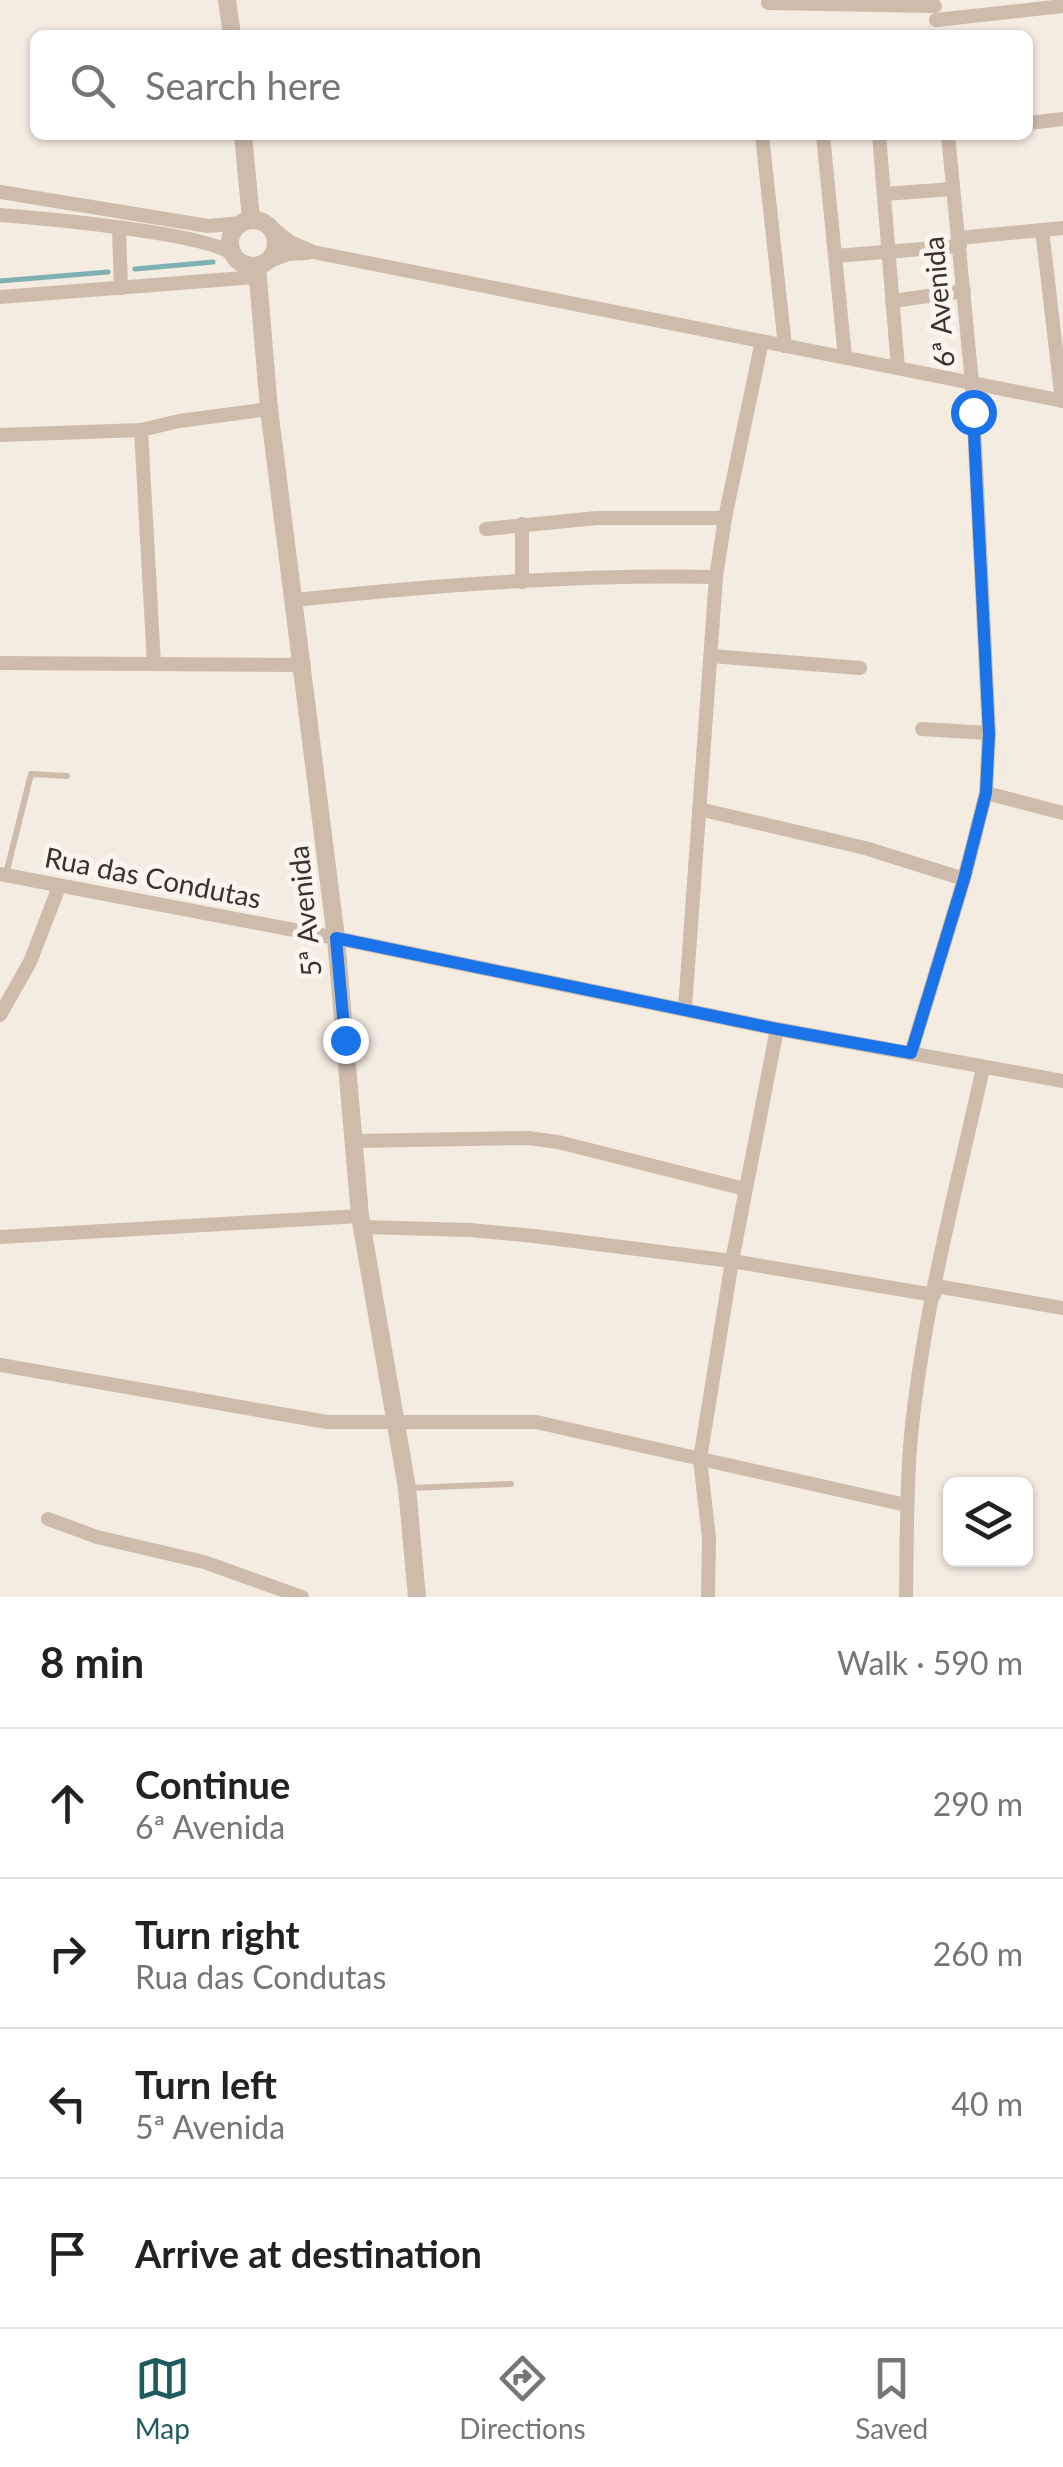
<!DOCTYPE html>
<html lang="en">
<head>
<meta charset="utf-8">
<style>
	:root { --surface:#fff; --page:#f2f2f2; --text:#222; --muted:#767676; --line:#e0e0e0; --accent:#1f5a5e }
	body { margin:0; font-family:Lato,sans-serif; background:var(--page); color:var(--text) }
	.controls { position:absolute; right:30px; bottom:30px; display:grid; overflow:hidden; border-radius:15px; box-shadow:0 2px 8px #0004 }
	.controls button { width:90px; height:90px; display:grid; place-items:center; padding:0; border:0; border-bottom:2px solid var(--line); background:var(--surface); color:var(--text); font:50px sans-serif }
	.stop { position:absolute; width:30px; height:30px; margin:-22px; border:8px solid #1a73e8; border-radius:50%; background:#fff }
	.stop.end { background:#1a73e8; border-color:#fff; box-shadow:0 2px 10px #0008 }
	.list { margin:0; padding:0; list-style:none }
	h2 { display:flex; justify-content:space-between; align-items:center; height:130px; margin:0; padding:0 40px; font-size:42px }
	h2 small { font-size:32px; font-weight:400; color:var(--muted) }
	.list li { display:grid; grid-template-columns:65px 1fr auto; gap:30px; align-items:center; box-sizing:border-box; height:150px; padding:0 40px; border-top:2px solid var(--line) }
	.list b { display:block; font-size:38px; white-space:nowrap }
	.list p { margin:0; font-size:32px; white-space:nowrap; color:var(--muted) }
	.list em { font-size:32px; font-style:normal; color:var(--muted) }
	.icon { flex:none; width:55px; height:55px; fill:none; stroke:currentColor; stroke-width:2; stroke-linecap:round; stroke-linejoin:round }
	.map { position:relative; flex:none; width:1063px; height:1597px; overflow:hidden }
	.search { position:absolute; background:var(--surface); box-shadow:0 2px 8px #0004; left:30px; right:30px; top:30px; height:110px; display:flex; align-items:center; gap:25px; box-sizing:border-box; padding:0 35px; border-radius:15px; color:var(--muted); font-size:38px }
	.sheet { height:730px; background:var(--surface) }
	nav { display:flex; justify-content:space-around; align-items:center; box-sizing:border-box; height:140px; border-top:2px solid var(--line); background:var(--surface); font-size:28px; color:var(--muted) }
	nav a { display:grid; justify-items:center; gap:5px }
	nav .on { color:var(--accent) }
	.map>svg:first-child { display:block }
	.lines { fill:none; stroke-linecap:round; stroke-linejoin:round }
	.stream { stroke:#7fb0b2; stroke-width:5 }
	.service { stroke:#cdbbac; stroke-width:6 }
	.minor { stroke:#cdbbac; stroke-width:14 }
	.tertiary { stroke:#cdbbac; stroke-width:18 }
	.route { stroke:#1a73e8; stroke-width:12 }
	.labels { text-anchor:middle; stroke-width:10; stroke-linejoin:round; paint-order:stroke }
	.street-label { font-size:28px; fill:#3b302b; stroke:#fbf5ee }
</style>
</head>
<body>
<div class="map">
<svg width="1063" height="1597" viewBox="0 0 1063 1597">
	<rect width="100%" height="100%" fill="#f4ebe1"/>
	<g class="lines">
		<g class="stream">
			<path d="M135 269 213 262"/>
			<path d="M0 281 108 272"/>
		</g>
		<g class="service">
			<path d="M6 874 31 774 67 776"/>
			<path d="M409 1488 511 1484"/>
		</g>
		<g class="minor">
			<path d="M768 3 935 6"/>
			<path d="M936 20 1063 6"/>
			<path d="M1028 123 1063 119"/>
			<path d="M762 135 785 346"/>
			<path d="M823 135 845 357"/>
			<path d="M879 135 898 368"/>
			<path d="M0 192 208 226 241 223"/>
			<path d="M884 194 953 189"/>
			<path d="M0 215C41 218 207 233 232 254"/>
			<path d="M270 226 290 242 313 252 1063 401"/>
			<path d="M119 229 121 288"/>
			<path d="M1042 230 1062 401"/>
			<path d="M959 238 1063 228"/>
			<path d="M835 256 960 246"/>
			<path d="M265 263 288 254 307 253"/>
			<path d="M0 297 256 277"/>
			<path d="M892 301 964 291"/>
			<path d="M141 430 154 664"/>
			<path d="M0 435 141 430 179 421 269 409"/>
			<path d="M522 524V582"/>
			<path d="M486 529 597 518H725"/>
			<path d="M295 600C434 585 576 574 716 577"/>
			<path d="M711 656 860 668"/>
			<path d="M0 663 304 665"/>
			<path d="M922 729 989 733"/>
			<path d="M986 793 1063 813"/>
			<path d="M699 809 865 848 964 879"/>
			<path d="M0 874 336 938 777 1029 1063 1081"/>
			<path d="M685 1008 716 577 725 518 762 341"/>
			<path d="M0 1015 30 962 59 887"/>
			<path d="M911 1053 964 879 986 793 989 733 972 383 948 135"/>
			<path d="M354 1141 528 1138 558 1142 745 1189"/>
			<path d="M362 1227 470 1230 534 1236 732 1261 934 1295"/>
			<path d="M0 1237 360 1216"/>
			<path d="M936 1286 1063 1308"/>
			<path d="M0 1365 327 1422H536L906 1505"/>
			<path d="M48 1519 97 1537 204 1562 302 1597"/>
			<path d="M708 1597 709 1538 700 1459 732 1261 777 1029"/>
			<path d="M906 1597C907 1543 906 1490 911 1436 923 1312 956 1190 983 1068"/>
		</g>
		<g class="tertiary">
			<path d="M227 0 232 35"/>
			<path d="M243 135 251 219"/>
			<circle cx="253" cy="243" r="23"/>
			<path d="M257 266 269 409 336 938 360 1216 407 1488 417 1597"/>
		</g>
	</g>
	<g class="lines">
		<path class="route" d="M345 1040 336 938 777 1029 911 1053 964 879 986 793 989 734 973 412"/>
	</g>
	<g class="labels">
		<g class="street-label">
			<text transform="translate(939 302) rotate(-95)" y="10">6ª Avenida</text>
			<text transform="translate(153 878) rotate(11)" y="10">Rua das Condutas</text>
			<text transform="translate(305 911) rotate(-96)" y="10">5ª Avenida</text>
		</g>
	</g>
</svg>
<div class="controls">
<button><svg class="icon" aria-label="layers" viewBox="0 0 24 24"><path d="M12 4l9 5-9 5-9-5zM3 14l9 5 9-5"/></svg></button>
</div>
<div class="stop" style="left:973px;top:412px"></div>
<div class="stop end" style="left:345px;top:1040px"></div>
<div class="search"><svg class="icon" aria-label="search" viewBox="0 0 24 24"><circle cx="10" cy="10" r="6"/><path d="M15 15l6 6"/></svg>Search here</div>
</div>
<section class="sheet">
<h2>8 min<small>Walk · 590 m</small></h2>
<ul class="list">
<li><svg class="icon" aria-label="ahead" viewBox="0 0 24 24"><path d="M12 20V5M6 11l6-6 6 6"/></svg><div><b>Continue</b><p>6ª Avenida</p></div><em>290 m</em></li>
<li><svg class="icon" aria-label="right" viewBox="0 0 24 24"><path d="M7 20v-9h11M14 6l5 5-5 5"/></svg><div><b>Turn right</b><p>Rua das Condutas</p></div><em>260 m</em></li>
<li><svg class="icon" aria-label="left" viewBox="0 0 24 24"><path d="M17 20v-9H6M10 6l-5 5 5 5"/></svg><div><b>Turn left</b><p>5ª Avenida</p></div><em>40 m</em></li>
<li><svg class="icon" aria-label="arrive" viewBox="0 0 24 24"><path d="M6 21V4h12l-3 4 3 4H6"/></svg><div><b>Arrive at destination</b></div></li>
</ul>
</section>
<nav>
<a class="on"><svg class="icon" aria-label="map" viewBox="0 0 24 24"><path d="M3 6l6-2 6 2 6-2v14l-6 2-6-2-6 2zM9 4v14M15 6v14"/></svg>Map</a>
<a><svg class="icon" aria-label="directions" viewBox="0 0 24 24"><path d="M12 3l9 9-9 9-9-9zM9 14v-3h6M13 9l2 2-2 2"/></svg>Directions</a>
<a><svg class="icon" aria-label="saved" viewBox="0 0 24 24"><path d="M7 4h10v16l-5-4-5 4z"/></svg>Saved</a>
</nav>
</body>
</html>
